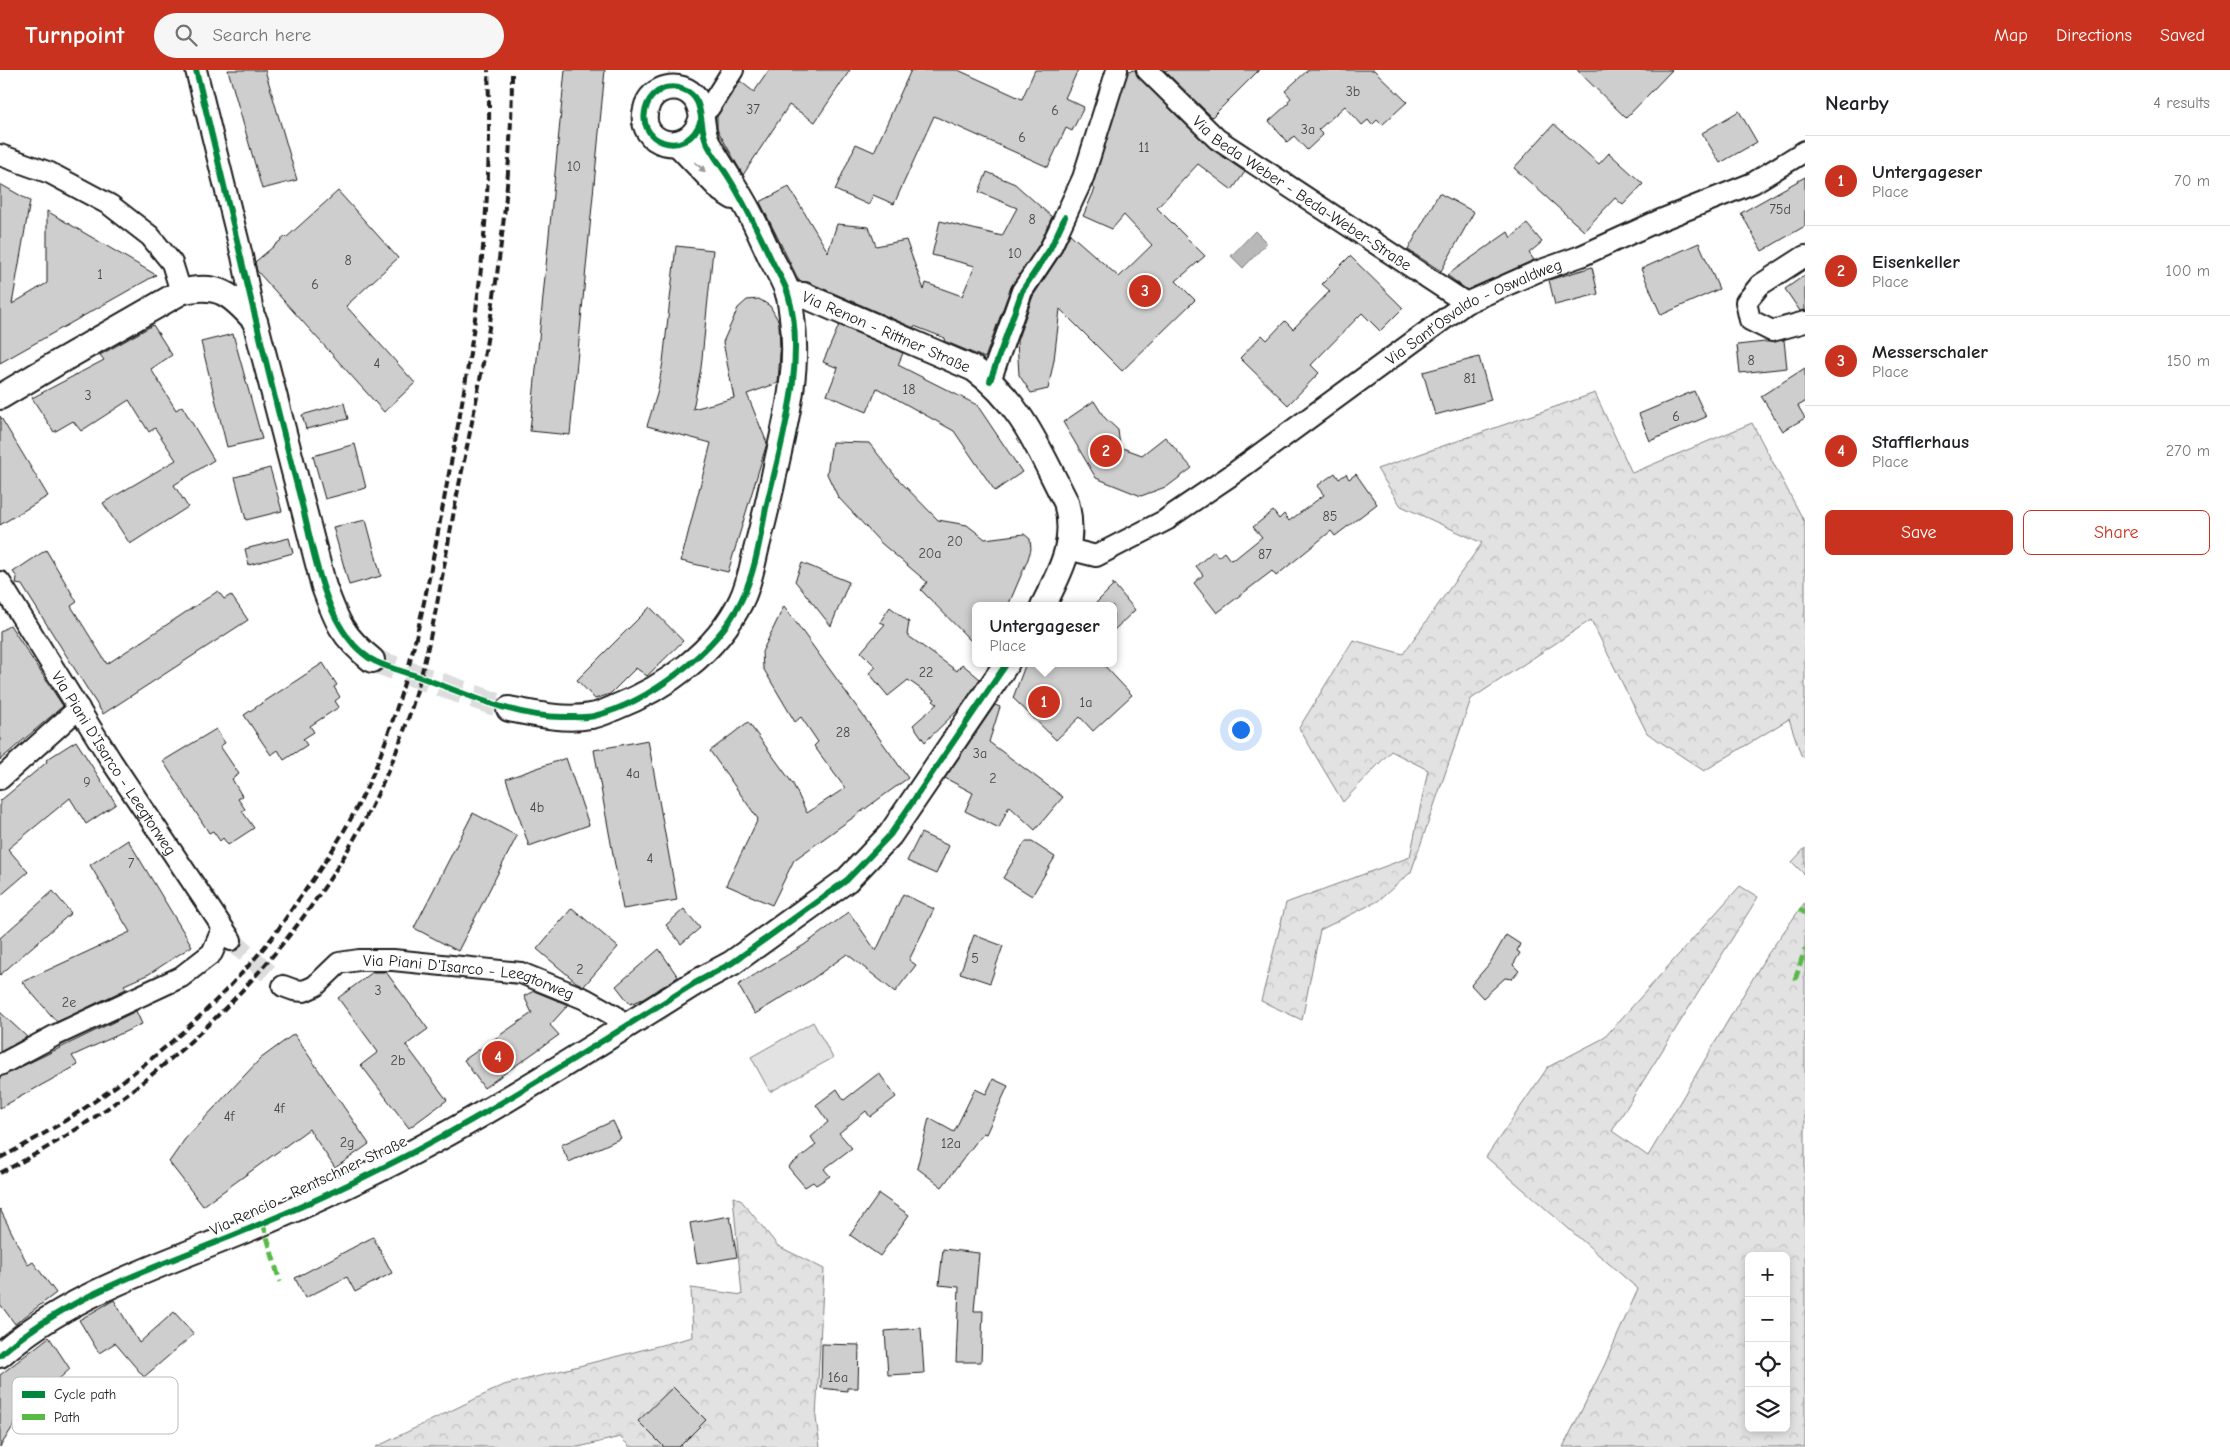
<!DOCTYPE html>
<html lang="en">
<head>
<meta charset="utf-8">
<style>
	:root { --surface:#fff; --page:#f6f6f6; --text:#202124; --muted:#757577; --line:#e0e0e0; --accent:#c8321e }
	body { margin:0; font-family:"Comic Neue",sans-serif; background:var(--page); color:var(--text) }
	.controls { position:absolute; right:15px; bottom:15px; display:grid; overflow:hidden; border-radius:8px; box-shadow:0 2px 8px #0003 }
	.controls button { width:45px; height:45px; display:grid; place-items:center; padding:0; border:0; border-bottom:1px solid var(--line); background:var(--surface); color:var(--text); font:25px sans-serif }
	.you { position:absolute; left:1240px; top:659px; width:18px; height:18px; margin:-12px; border:4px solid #fff; border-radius:50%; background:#1a73e8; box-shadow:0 0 0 8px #1a73e833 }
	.badge { display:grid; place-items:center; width:32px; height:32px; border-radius:50%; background:var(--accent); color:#fff; font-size:16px; font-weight:700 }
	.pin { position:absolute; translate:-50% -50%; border:2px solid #fff; box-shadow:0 1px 5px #0006 }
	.popup { position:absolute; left:972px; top:532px; width:145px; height:65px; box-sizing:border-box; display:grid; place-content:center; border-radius:8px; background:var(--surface); filter:drop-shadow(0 1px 4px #0005); font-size:16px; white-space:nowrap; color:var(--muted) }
	.popup b { font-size:19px; color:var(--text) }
	.popup::after { content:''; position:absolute; left:50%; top:100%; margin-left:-10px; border:10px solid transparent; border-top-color:var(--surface) }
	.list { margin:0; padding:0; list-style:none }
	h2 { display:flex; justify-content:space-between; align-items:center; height:65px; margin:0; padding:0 20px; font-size:21px }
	h2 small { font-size:16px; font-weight:400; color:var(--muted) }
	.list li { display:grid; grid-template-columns:32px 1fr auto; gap:15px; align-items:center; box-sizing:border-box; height:90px; padding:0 20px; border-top:1px solid var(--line) }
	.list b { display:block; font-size:19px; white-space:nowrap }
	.list p { margin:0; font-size:16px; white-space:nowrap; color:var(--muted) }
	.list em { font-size:16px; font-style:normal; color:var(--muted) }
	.actions { display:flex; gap:10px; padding:15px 20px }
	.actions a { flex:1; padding:11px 0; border:1px solid var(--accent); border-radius:8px; text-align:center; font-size:18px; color:var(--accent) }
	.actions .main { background:var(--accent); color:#fff }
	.icon { flex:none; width:28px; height:28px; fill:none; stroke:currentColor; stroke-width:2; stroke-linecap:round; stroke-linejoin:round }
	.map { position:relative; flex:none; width:1805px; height:1377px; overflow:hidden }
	header { display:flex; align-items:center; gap:30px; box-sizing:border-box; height:70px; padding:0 25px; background:var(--accent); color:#fff }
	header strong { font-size:24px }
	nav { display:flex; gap:28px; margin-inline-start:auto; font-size:18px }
	.search { width:350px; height:45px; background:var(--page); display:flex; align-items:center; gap:12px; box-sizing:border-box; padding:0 18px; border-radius:28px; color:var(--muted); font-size:19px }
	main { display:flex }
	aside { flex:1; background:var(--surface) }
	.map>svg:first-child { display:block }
	.green { fill:#e2e2e2; stroke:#7f7f7f }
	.forest { fill:url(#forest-crowns); stroke:#7f7f7f; fill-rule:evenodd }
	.water { fill:#b8b8b8; stroke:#7a7a7a }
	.building { fill:#cecece; stroke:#1c1c1c }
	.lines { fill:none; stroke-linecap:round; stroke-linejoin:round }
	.minor-tunnel { stroke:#ddd; stroke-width:20; stroke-dasharray:20 10; stroke-linecap:butt }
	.tertiary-tunnel { stroke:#ddd; stroke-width:24; stroke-dasharray:24 12; stroke-linecap:butt }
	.minor-casing { stroke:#1c1c1c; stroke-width:24 }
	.tertiary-casing { stroke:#1c1c1c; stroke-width:28 }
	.minor { stroke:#fff; stroke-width:20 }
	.tertiary { stroke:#fff; stroke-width:24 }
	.rail { stroke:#1c1c1c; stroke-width:4; stroke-dasharray:8 4; stroke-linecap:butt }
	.quiet { stroke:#58b947; stroke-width:5; stroke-dasharray:10 5; stroke-linecap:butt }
	.cycleway-casing { stroke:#fff; stroke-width:9 }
	.cycleway { stroke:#00873e; stroke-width:6 }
	.oneway { fill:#999 }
	.labels { text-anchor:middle; stroke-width:4; stroke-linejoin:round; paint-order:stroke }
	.number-label { font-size:14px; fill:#484848 }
	.street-label { font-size:16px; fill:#1c1c1c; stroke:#fff }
	.key { fill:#fff; stroke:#bbb; stroke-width:1 }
	.key-label { font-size:14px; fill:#1c1c1c }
</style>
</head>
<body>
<header>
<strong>Turnpoint</strong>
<div class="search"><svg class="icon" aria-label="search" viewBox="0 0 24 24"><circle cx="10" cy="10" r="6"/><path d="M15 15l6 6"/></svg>Search here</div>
<nav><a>Map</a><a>Directions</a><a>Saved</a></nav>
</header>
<main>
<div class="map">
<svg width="1805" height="1377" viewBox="0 0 1805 1377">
	<defs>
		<pattern id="forest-crowns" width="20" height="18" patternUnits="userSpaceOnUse" patternTransform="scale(1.25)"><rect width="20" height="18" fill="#e2e2e2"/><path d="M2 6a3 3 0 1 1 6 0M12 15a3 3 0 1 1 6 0" fill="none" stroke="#c1c1c1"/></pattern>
	</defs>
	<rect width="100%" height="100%" fill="#fff"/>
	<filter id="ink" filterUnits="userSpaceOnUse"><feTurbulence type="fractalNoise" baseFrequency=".02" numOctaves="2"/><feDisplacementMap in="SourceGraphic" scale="10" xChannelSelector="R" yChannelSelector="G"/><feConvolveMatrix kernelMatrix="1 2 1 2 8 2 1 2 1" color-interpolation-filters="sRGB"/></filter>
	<g filter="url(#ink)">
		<path class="green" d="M813 952 833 988 770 1022 751 987Z"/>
		<g class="forest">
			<path d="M1595 323 1632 403 1752 353 1805 453V688L1801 685 1789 649 1704 701 1647 663 1591 550 1471 629 1411 802 1378 831 1320 860 1302 950 1261 931 1286 833 1410 787 1428 700 1391 681 1343 732 1299 658 1353 570 1403 584 1482 473 1401 436 1377 399Z"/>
			<path d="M1805 778V805L1792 792Z"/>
			<path d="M1740 816 1758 827 1612 1061 1648 1086 1765 888 1805 832V1377H1563L1604 1296 1638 1219 1486 1087 1548 997 1604 968ZM1749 1186H1786V1358H1749Z"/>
			<path d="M733 1127 740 1129 778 1176 824 1199 816 1348 820 1377H630L620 1367 579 1377H376L504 1315 693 1267 691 1218 742 1225Z"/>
		</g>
		<path class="water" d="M1255 161 1267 173 1243 198 1231 186Z"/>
		<g class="building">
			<path d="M228 0H265L297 110 262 119Z"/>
			<path d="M565 0H605L570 365 530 361Z"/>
			<path d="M769 0H850L815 52 789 35 743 105 717 59V46L740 11 754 22Z"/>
			<path d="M911 0H958L1022 29 1035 0H1078L1065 28 1084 37 1072 61 1066 58 1048 97 934 46 894 134 873 125 869 135 835 120 856 74 874 82Z"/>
			<path d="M1135 0 1139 8 1209 77 1245 102 1232 120 1198 94 1157 138 1205 186 1176 211 1195 230 1122 301 1060 239 1054 290 1048 319 1031 323 1019 305 1017 271 1033 226 1060 185 1070 164 1119 207 1152 175 1124 145 1112 159 1083 146 1095 119 1092 117 1128 1Z"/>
			<path d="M1164 0H1259L1212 47Z"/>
			<path d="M1308 0H1374L1407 32 1382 55 1377 50 1372 55 1368 50 1362 55 1345 36 1318 60 1323 65 1307 80 1294 66 1287 72 1269 51 1289 33 1288 31 1291 28 1285 21Z"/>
			<path d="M1577 0H1672L1626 48Z"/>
			<path d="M1739 41 1757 72 1720 93 1702 63Z"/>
			<path d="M1554 54 1599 94 1609 83 1643 114 1623 135 1615 128 1584 161 1514 98Z"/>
			<path d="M987 102 1015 114 1052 147 1040 173 1011 217 985 288 944 271 945 268 914 256V258L808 212 799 211 760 132 789 117 828 182 837 154 869 157 876 176 906 170 924 220 926 213 962 226 975 196 932 185 940 151 1002 166 1017 138 979 122Z"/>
			<path d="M1805 107V156L1762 181 1741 143Z"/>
			<path d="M0 114 30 131 12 234 47 213V141L156 205 0 293Z"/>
			<path d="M338 121 398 188 346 236 415 313 384 342 257 201 255 192 286 166 287 167Z"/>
			<path d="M1439 123 1474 142 1441 201 1408 180Z"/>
			<path d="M1527 154 1542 172 1529 183 1534 190 1467 220 1447 205 1508 162 1511 168Z"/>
			<path d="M1699 173 1719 219 1661 245 1641 199Z"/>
			<path d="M676 176 713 180 701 298 693 339 734 328 723 272 738 238 747 230 759 229 770 236 779 252 780 283 778 313 747 324 767 373 728 502 681 491 711 373 647 356 657 324 663 292Z"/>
			<path d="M1350 186 1403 238 1380 261 1362 243 1311 295 1319 303 1288 335 1240 288 1262 265 1267 270 1285 251 1293 259 1330 221 1322 214Z"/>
			<path d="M1592 197 1598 224 1555 235 1549 210Z"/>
			<path d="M1805 205V240L1800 241 1785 219Z"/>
			<path d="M153 255 172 285 151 299 176 340 182 336 214 390 174 415 188 437 130 474 103 433 176 390 155 358 149 362 129 330 81 361 73 351 54 362 32 328 104 290 100 285Z"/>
			<path d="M839 255 903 283 898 295 977 335 1022 402 995 421 954 361 877 318 867 342 827 325 838 298 823 292Z"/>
			<path d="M233 264 262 369 227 377 201 272Z"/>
			<path d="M1784 270 1787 298 1740 303 1737 275Z"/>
			<path d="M1479 287 1491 330 1435 345 1423 302Z"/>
			<path d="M1805 298V332L1798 336 1805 348 1783 361 1761 326Z"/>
			<path d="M1694 321 1706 347 1650 371 1639 344Z"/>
			<path d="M1094 331 1104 347 1118 360 1120 377 1142 385 1165 367 1192 398 1168 416 1141 426 1096 408 1063 352Z"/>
			<path d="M344 333 348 349 306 359 302 345Z"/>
			<path d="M0 346 48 426 0 455Z"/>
			<path d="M832 372 869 373 897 408 938 450 967 455 985 469 1024 464 1030 469 1031 479 1028 489 1008 536H975V575L921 520 927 512 881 473 838 427 827 404Z"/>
			<path d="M355 374 366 418 325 429 313 386Z"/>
			<path d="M270 398 282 441 246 450 235 407Z"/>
			<path d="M1335 403 1339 409 1346 404 1349 409 1356 404 1377 434 1335 466 1331 461 1276 506 1272 501 1217 543 1194 513 1203 505 1196 496 1214 481 1218 487 1224 482 1230 490 1236 488 1262 467 1253 457 1273 441 1279 449 1284 444 1289 451 1324 425 1317 416Z"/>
			<path d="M366 450 381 506 349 515 333 457Z"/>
			<path d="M289 468 293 483 249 495 245 479Z"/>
			<path d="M46 480 77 532 71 536 107 594 218 521 224 529 231 525 248 550 103 644 22 515 16 514 17 507 13 502Z"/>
			<path d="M802 493 849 512 831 556 795 511Z"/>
			<path d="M1113 513 1135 540 1113 561V536H1093L1113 516Z"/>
			<path d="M784 536 908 708 794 790 772 835 726 815 758 749 710 681 748 652 793 714 807 743 845 718 814 676 818 672 801 647 795 652 763 598 762 582Z"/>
			<path d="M650 537 683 571 647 606 636 598 610 624 595 629 577 610Z"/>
			<path d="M890 537 909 552 907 565 957 601 962 594 980 609 960 638 925 672 913 655 937 634 933 631 935 629 908 610 888 626 869 603 876 597 861 582 885 554 880 552Z"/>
			<path d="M10 555 63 636 0 690V562Z"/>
			<path d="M323 593 337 615 334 617 340 627 335 631 339 637 310 656 314 662 303 669 307 675 284 690 278 680 271 685 244 645Z"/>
			<path d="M1026 593H1102L1132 625 1093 661 1080 647 1056 670 1013 628Z"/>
			<path d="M995 635 1000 637 989 672 1063 727 1035 760 1009 736 999 758 965 741 973 723 945 708Z"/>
			<path d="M216 659 225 673 220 676 239 704 232 709 242 726 238 729 245 739 242 741 254 758 228 775 223 768 220 771 213 761 209 763 163 691Z"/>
			<path d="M648 670 677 830 623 839 594 680Z"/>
			<path d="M76 671 116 734 86 754 70 728 8 779 28 802 0 826V731L47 692 46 690Z"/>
			<path d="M566 688 589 755 529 776 506 709Z"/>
			<path d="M473 743 517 766 458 881 414 858Z"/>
			<path d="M921 763 949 776 936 804 907 791Z"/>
			<path d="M128 770 192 876 149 904 124 915 126 919 57 952 22 912 130 862 90 795Z"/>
			<path d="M1025 772H1032L1055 787 1032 826 1003 808Z"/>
			<path d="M53 821 71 843 0 905V868Z"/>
			<path d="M903 824 934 839 909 890 916 895 895 922 847 884 811 910 755 944 738 915 804 875 849 842 876 881Z"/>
			<path d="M572 838 618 877 584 916 576 912 537 879Z"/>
			<path d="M684 839 700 858 681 874 666 855Z"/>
			<path d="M974 865 1003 876 990 913 960 903Z"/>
			<path d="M1506 865 1520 874 1517 881 1520 883 1513 895 1519 901 1512 909 1505 908 1483 928 1471 915 1490 893Z"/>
			<path d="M659 879 678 907 643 929 630 934 616 916Z"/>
			<path d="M373 902H386L428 959 406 975 447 1030 409 1058 361 995 378 982 338 928Z"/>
			<path d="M534 921 568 935 550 955 559 965 484 1018 464 990 532 943 524 926Z"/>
			<path d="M136 941 142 954 72 986 78 995 0 1038V1007Z"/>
			<path d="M0 942 27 967 0 982Z"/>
			<path d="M294 964 369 1074 335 1098 309 1059 203 1136 169 1092 185 1069 260 989Z"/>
			<path d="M879 1003 896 1027 870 1047 866 1041 839 1063 852 1078 824 1099 830 1106 816 1115 813 1112 805 1117 788 1097 816 1075 811 1067 828 1052 816 1035 837 1019 844 1030Z"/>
			<path d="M993 1009 1008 1016 986 1064 983 1063 942 1117 917 1098 929 1048 954 1062 975 1019 986 1024Z"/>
			<path d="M613 1051 621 1068 569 1092 561 1075Z"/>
			<path d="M879 1124 909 1145 880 1186 850 1165Z"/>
			<path d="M0 1139 28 1195 33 1192 56 1223 15 1254 0 1234Z"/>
			<path d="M730 1146 737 1187 697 1194 690 1153Z"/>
			<path d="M373 1167 392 1203 355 1222 347 1207 305 1228 295 1208Z"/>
			<path d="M943 1179 979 1183 974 1241H983L981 1292H956L959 1217 939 1215Z"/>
			<path d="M114 1230 139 1273 174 1242 194 1264 144 1307 115 1273 99 1283 79 1250Z"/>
			<path d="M921 1258 924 1303 888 1305 885 1261Z"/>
			<path d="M49 1267 70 1299 22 1342 0 1377V1305Z"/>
			<path d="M822 1274 859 1275 858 1318H847V1321L821 1318Z"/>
			<path d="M673 1317 706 1350 679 1377H664L638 1351Z"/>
		</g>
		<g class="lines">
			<path class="minor-tunnel" d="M231 870 283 916"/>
			<path class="tertiary-tunnel" d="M372 590 509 639"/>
			<g class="minor-casing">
				<g id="minor">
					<path d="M196 0 242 186 255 251"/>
					<path id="s1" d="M1147 0 1217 69 1466 233"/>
					<path d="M701 42 709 38 733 0"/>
					<path d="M0 85 50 103 110 135 150 166 172 193 181 222"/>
					<path d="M1805 186 1760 215 1746 232 1750 250 1772 261 1805 252"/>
					<path d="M990 311 1022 221 1050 179 1083 108 1117 0"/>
					<path id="s2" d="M1168 448 1230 406 1466 233 1536 202 1581 186 1658 151 1753 113 1805 81"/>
					<path d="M1068 479 1096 486 1168 449"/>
					<path id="s3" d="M0 512 112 692 231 870"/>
					<path d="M0 709 79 638"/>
					<path id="s4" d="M283 916 294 920 304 921 315 916 339 893 359 890H393L521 903 585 929 615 946 623 958"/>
					<path d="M0 995 56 965 181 907 212 883 222 860"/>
				</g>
			</g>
			<g class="tertiary-casing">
				<g id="tertiary">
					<path d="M678 74 722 120 733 127"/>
					<path id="s5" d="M788 224 803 225 974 299C1021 332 1040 382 1066 432 1077 473 1061 500 1043 536"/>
					<path d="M0 327 57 293 181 222C218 212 232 225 255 251L324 517C337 552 342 566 372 590"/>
					<path d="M509 639C536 644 563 651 591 646 599 645 607 641 614 638 665 618 716 582 741 531 749 515 752 497 756 480 764 450 771 421 777 391 788 343 799 296 792 247 791 239 790 230 788 223 784 211 777 199 771 188 762 169 754 149 743 131 732 112 719 93 708 74 700 60 705 40 695 28 681 10 651 16 646 39 636 75 689 89 701 50"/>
					<path d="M0 1285C57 1234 129 1207 199 1179 255 1157 312 1133 366 1106 480 1051 587 980 695 913L732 893 847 810 890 765 1007 593"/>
				</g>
			</g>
			<use href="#minor" class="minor"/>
			<use href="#tertiary" class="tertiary"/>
			<g class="rail">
				<path d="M0 1088C99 1037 195 962 266 875 278 861 288 844 299 829 331 785 361 737 380 686 415 595 431 499 449 403 475 270 494 136 488 0"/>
				<path d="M0 1103C179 1013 340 846 406 655 433 577 443 495 459 415 488 279 512 140 512 0"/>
			</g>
			<g class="quiet">
				<path d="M1799 839 1805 843"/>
				<path d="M1795 910 1805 879"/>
				<path d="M263 1153 280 1212"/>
			</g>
			<g class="cycleway-casing">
				<g id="cycleway">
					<path d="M196 0C231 141 262 283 299 423 311 467 321 536 350 570 355 577 362 583 369 588 383 597 402 601 417 606 465 623 517 649 568 647 576 647 586 648 594 646 648 633 717 581 741 531 755 503 760 469 766 438 781 373 808 290 788 224 785 213 778 203 773 193 759 164 746 135 729 108 722 96 711 84 706 71 698 52 706 27 682 19 677 17 671 17 665 18 657 21 650 27 647 35 632 71 687 93 701 50"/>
					<path d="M990 311 1022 221 1050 179 1065 147"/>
					<path d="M0 1285C57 1234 129 1207 199 1179 255 1157 312 1133 366 1106 480 1051 587 980 695 913L732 893 847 810 890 765 1007 593"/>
				</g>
			</g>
			<use href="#cycleway" class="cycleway"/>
		</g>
		<defs><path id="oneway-solid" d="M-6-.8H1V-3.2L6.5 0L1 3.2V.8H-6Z" transform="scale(1.25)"/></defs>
		<use class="oneway" href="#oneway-solid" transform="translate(700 97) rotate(43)"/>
	</g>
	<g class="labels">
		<g class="number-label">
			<text x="1353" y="26">3b</text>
			<text x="753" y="44">37</text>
			<text x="1055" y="45">6</text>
			<text x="1308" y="64">3a</text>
			<text x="1022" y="72">6</text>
			<text x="1144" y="82">11</text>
			<text x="574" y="101">10</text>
			<text x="1780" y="144">75d</text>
			<text x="1032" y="154">8</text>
			<text x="1015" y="188">10</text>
			<text x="348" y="195">8</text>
			<text x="100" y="209">1</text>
			<text x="315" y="219">6</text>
			<text x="1751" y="295">8</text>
			<text x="377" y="298">4</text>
			<text x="1470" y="313">81</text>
			<text x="909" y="324">18</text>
			<text x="88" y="330">3</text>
			<text x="1676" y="351">6</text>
			<text x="1330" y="451">85</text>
			<text x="955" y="476">20</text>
			<text x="930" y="488">20a</text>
			<text x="1265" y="489">87</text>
			<text x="926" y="607">22</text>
			<text x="1086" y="637">1a</text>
			<text x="843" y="667">28</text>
			<text x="980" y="688">3a</text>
			<text x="633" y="708">4a</text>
			<text x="993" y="713">2</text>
			<text x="87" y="717">9</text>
			<text x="537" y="742">4b</text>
			<text x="650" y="793">4</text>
			<text x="131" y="798">7</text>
			<text x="975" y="893">5</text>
			<text x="580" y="904">2</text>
			<text x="378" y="925">3</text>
			<text x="69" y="937">2e</text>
			<text x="398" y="995">2b</text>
			<text x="279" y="1043">4f</text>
			<text x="229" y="1051">4f</text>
			<text x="347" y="1077">2g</text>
			<text x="951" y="1078">12a</text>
			<text x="838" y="1312">16a</text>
		</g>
		<g class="street-label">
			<text dy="6" stroke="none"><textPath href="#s1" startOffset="199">Via Beda Weber - Beda-Weber-Straße</textPath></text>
			<text dy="6" stroke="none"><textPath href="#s2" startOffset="370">Via Sant'Osvaldo - Oswaldweg</textPath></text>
			<text dy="6" stroke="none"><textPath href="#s5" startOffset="106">Via Renon - Rittner Straße</textPath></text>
			<text dy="6" stroke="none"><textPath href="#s3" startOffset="214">Via Piani D'Isarco - Leegtorweg</textPath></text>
			<text dy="6" stroke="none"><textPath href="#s4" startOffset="199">Via Piani D'Isarco - Leegtorweg</textPath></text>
			<text transform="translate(308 1115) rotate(-25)" y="6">Via Rencio - Rentschner Straße</text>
		</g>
	</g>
	<rect x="12" y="1307" width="166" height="57" rx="8" class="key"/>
	<rect x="22" y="1321" width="23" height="7" fill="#00873e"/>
	<rect x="22" y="1344" width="23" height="6" fill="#58b947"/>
	<g class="key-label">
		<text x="54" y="1329">Cycle path</text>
		<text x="54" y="1352">Path</text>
	</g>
</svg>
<div class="controls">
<button>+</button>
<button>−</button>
<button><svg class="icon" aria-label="locate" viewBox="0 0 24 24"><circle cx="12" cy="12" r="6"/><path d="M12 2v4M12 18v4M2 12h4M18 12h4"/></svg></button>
<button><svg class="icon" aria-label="layers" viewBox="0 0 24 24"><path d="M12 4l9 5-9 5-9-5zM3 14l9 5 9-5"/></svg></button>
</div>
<div class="you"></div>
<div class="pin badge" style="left:1044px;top:632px">1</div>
<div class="popup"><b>Untergageser</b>Place</div>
<div class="pin badge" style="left:1106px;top:381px">2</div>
<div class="pin badge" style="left:1145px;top:221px">3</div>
<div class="pin badge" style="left:498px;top:987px">4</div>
</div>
<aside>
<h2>Nearby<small>4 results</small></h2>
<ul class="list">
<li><span class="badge">1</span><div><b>Untergageser</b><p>Place</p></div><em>70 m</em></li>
<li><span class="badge">2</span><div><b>Eisenkeller</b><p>Place</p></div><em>100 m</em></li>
<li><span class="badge">3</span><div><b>Messerschaler</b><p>Place</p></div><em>150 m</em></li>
<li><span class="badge">4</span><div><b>Stafflerhaus</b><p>Place</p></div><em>270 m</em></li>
</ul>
<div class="actions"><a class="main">Save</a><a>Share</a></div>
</aside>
</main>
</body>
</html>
